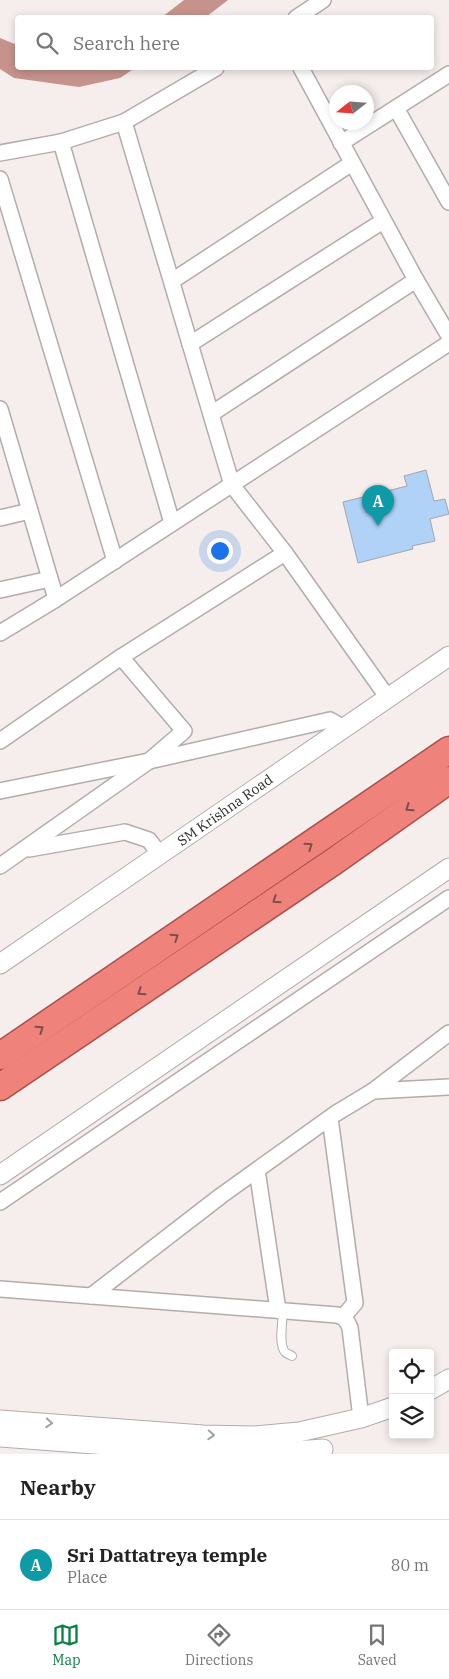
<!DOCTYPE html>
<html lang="en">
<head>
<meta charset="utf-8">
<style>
	:root { --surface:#fff; --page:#f2f2f2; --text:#222; --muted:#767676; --line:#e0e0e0; --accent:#0b8043 }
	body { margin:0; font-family:"IBM Plex Serif",serif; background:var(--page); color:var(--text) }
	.controls { position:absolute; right:15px; bottom:15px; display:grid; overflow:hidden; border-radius:5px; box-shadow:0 2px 8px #0003 }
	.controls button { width:45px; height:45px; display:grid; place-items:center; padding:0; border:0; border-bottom:1px solid var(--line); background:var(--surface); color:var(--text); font:25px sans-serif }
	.compass { position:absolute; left:329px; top:85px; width:45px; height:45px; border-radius:50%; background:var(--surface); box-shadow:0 2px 8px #0003; rotate:253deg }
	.you { position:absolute; left:219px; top:550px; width:18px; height:18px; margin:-12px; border:4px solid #fff; border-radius:50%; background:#1a73e8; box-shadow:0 0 0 8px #1a73e833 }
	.badge { display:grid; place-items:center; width:32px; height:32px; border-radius:50%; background:var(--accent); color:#fff; font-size:16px; font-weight:700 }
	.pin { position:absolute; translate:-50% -41px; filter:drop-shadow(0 1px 2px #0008) }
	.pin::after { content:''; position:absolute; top:26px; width:18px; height:15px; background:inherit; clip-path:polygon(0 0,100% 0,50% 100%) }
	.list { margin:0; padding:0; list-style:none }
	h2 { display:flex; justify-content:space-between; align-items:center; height:65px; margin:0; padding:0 20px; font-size:21px }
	h2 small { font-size:16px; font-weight:400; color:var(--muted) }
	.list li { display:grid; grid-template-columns:32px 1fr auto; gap:15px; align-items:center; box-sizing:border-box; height:90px; padding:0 20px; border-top:1px solid var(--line) }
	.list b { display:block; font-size:19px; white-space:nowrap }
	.list p { margin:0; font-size:16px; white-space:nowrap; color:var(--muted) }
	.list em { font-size:16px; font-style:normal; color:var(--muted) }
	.icon { flex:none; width:28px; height:28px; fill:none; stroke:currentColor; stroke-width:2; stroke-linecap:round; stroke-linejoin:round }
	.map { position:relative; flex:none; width:449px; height:1454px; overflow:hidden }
	.search { position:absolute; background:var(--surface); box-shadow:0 2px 8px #0003; left:15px; right:15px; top:15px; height:55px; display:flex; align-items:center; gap:12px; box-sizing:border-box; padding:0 18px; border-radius:5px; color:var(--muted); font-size:19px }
	.sheet { height:155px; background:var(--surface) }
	nav { display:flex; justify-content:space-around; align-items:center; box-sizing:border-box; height:70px; border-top:1px solid var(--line); background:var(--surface); font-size:14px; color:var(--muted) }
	nav a { display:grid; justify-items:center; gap:2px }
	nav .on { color:var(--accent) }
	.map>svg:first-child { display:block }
	.water { fill:#c6938c }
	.building { fill:#b0d2f7; stroke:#a2a6ab }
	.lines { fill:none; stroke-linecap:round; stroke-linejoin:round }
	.service-casing { stroke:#b3acab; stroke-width:10 }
	.minor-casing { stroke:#b3acab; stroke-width:18 }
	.tertiary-casing { stroke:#b3acab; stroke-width:21 }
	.trunk-casing { stroke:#a9504a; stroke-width:29 }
	.service { stroke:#fff; stroke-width:8 }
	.minor { stroke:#fff; stroke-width:15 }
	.tertiary { stroke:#fff; stroke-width:19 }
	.trunk { stroke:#ef837b; stroke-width:26 }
	.oneway { stroke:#7b4f4b }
	.oneway2 { stroke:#a1a0a0 }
	.labels { text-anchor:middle; stroke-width:4; stroke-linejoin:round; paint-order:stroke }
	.street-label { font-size:14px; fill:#2e2c2b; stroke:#fff }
</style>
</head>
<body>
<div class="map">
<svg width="449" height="1454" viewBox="0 0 449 1454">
	<rect width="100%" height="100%" fill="#f6eeed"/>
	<g class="water">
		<path d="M184 0H228L206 17H162Z"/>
		<path d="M0 38 17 45 18 68H135L120 78 79 87 14 78 0 69Z"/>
	</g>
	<path class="building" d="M426 470 434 501 445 499 449 514 430 519 435 541 412 546 413 549 358 563 343 502 407 486 404 476Z"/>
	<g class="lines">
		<g class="service-casing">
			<path id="service" d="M283 1311C283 1320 278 1344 285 1352 285 1353 291 1355 292 1356"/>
		</g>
		<g class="minor-casing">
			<g id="minor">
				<path d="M296 18 323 0"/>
				<path d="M301 68 416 280 449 336"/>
				<path d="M396 108 449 202"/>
				<path d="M124 122 232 485 285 553 388 698"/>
				<path d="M61 142 172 523"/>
				<path d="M341 143 449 74"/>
				<path d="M0 153 61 142 124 122 216 68"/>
				<path d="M0 179 115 561"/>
				<path d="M172 281 352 163"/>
				<path d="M190 344 383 221"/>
				<path d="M0 409 56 599"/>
				<path d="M211 414 416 280"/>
				<path d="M0 518 30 511"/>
				<path d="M0 590 50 579"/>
				<path d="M0 633 56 599 449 343"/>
				<path d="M0 741 121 657 285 553"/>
				<path d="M0 791 149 761 330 720 344 728"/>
				<path d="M29 849 125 832 149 840 160 855"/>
				<path d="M0 866 149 761 184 731 121 657"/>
				<path d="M373 1091 449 1033"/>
				<path d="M330 1118 355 1303 343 1317"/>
				<path d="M257 1170 278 1310"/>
				<path d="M0 1202 449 898"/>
				<path d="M0 1289 337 1315C344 1317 347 1320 350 1328L361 1418"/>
				<path d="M91 1296 222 1195 335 1114 373 1091 449 1087"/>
			</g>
		</g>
		<g class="tertiary-casing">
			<g id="tertiary">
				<path d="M0 964 449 656"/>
				<path d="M0 1175 449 868"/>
				<path d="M430 1390 449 1379"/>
				<path d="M0 1420 203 1435 254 1436 299 1432 361 1418 393 1407"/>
				<path d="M0 1437 228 1454H254L323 1449"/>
			</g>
		</g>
		<g class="trunk-casing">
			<g id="trunk">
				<path d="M0 1056 449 750"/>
				<path d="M0 1087 333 862 449 780"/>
			</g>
		</g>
		<use href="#service" class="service"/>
		<use href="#minor" class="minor"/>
		<use href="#tertiary" class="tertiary"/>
		<use href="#trunk" class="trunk"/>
	</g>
	<defs><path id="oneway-chevron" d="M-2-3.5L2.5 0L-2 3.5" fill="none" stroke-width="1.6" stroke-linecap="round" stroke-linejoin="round" transform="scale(1.25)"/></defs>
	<g class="oneway">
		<use href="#oneway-chevron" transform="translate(409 808) rotate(145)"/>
		<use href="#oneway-chevron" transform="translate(309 846) rotate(-34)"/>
		<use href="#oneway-chevron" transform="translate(276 900) rotate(146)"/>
		<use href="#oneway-chevron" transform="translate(175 937) rotate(-34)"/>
		<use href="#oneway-chevron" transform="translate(141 992) rotate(146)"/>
		<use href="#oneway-chevron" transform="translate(40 1029) rotate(-34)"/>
	</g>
	<g class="oneway2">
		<use href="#oneway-chevron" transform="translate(49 1423) rotate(4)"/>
		<use href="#oneway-chevron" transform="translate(211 1435) rotate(3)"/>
	</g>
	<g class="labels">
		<g class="street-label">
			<text transform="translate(225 810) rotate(-35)" y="5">SM Krishna Road</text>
		</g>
	</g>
</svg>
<div class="controls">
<button><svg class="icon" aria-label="locate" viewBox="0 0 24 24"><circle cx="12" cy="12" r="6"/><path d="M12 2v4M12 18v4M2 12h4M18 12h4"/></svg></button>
<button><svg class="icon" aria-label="layers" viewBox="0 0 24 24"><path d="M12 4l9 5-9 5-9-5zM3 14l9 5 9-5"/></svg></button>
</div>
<svg class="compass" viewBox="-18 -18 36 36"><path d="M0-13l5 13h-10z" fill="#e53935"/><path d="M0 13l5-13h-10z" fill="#767676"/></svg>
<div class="you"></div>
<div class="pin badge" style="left:378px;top:526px;background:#0f9aa8">A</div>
<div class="search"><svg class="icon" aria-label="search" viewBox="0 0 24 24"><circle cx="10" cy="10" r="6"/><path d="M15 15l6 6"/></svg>Search here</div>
</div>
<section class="sheet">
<h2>Nearby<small></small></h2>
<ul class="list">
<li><span class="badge" style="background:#0f9aa8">A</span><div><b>Sri Dattatreya temple</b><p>Place</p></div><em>80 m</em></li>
</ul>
</section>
<nav>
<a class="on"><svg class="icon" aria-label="map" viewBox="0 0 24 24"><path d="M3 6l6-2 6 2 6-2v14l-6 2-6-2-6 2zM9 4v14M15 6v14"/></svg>Map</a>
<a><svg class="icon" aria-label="directions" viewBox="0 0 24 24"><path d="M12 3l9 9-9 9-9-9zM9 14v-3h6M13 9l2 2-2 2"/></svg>Directions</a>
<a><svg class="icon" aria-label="saved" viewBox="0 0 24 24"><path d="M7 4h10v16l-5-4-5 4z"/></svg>Saved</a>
</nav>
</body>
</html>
